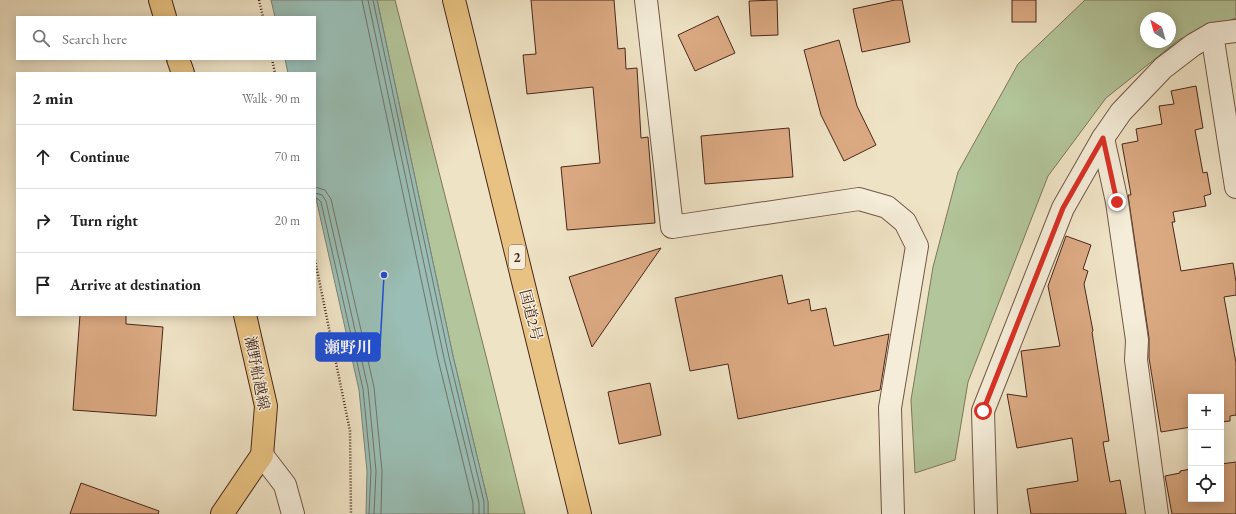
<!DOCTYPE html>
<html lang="en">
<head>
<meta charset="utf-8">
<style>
	:root { --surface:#fff; --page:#f6f6f6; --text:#222; --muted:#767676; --line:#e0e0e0 }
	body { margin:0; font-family:"EB Garamond","Noto Serif JP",serif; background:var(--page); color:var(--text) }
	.controls { position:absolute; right:12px; bottom:12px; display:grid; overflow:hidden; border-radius:0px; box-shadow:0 2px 10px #0003 }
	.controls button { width:36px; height:36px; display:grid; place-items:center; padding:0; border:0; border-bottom:1px solid var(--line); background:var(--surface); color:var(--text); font:20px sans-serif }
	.compass { position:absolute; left:1140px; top:12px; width:36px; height:36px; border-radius:50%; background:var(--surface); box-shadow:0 2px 10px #0003; rotate:323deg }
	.stop { position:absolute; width:12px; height:12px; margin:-9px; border:3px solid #d93025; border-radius:50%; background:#fff }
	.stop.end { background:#d93025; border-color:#fff; box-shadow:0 1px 4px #0008 }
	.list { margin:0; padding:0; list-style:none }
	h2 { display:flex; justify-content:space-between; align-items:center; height:52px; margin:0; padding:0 16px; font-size:17px }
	h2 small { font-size:13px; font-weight:400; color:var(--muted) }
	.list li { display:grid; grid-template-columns:26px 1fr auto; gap:12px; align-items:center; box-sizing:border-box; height:64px; padding:0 16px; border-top:1px solid var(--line) }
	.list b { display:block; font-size:15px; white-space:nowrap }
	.list em { font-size:13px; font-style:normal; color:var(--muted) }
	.icon { flex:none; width:22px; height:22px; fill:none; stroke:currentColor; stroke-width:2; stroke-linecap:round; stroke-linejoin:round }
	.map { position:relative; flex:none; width:1236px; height:514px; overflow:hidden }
	.search { position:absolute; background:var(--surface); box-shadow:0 2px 10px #0003; left:16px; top:16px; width:300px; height:44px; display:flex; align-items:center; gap:10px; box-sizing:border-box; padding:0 14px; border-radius:0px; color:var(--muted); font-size:15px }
	.panel { position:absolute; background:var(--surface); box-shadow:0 2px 10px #0003; left:16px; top:72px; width:300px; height:244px; border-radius:0px }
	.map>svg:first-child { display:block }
	.green { fill:#b3c59a; stroke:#7e765b; fill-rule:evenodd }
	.water { fill:#9abeb5; stroke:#798278 }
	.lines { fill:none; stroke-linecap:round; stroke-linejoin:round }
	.shore { stroke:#717368; stroke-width:1 }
	.building { fill:#dba982; stroke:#48281c }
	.minor-casing { stroke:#725746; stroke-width:24 }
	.major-casing { stroke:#48281c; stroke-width:24 }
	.highway-casing { stroke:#48281c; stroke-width:24 }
	.path { stroke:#48281c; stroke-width:2.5; stroke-dasharray:1 2; stroke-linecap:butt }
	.minor { stroke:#f5edd9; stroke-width:22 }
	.major { stroke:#e8c282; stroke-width:22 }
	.highway { stroke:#e8c282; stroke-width:22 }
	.route { stroke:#d93025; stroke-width:5 }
	.labels { text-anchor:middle; stroke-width:3; stroke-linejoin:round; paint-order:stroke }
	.shield { fill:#f5edd9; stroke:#7c6355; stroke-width:1 }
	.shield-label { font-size:14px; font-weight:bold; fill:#48281c }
	.street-label { font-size:15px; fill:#48281c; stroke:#f5edd9 }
	.leader { fill:none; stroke:#1d4ed8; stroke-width:1.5 }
	.callout-dot { fill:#1d4ed8; stroke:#f5edd9; stroke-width:1.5 }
	.callout { fill:#1d4ed8; stroke:#1d4ed8; stroke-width:1.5 }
	.callout-label { font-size:16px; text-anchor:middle; font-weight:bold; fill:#fff }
</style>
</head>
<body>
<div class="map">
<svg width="1236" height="514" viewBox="0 0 1236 514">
	<rect width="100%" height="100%" fill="#efe3c5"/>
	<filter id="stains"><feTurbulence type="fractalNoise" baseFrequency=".005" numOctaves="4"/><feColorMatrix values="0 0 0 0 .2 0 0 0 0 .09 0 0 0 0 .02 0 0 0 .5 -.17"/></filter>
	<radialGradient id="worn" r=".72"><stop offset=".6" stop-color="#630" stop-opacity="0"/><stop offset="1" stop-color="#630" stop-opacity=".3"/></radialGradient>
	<g class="green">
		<path d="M377 0H395L487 360 525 514H488V502L453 356Z"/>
		<path d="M1085 0H1236V18L1180 39 1106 98 1048 176 968 382 955 460 915 473 911 400 933 267 958 172 1018 64ZM1146 18H1170V42H1146Z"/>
	</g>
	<path class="water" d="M271 0H377L453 356 488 502V514H366L367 471 359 390 315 194V73H288L285 59H315V17H275Z"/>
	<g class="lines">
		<g class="shore">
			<path d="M362 0 438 359 473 503V514"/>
			<path d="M368 0 444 358 479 503V514"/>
			<path d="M373 0 449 357 484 502V514"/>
			<path d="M315 187 325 190 331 199 374 387 382 471 381 514"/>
			<path d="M315 193 322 195 326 201 368 388 376 471 374 514"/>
			<path d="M315 198 318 199 321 202 363 389 371 471 369 514"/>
		</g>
	</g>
	<g class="building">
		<path d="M531 0H614L618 49 625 48 626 69 637 68 641 138 648 137 655 223 567 230 561 167 600 163 593 87 527 94 523 55 536 54Z"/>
		<path d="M777 0 778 35 751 36 749 1Z"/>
		<path d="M895 0H902L910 42 862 52 853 9Z"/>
		<rect x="1012" y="0" width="24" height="22"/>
		<path d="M718 16 735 53 695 71 678 35Z"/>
		<path d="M839 40 857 106 876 145 844 161 821 115 804 50Z"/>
		<path d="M1196 86 1203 128 1195 130 1203 173 1207 172 1211 194 1204 196 1206 206 1173 212 1175 222H1172L1181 271 1233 263 1236 282V295L1224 297 1236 363V415L1230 416V421L1221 422V397H1191V427L1161 432 1149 358V338L1128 195H1131L1122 144 1138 141 1136 129 1162 124 1159 106 1174 104 1171 91Z"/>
		<path d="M789 128 793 177 705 184 701 136Z"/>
		<path d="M1066 236 1091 245 1083 269 1088 271 1084 284 1093 331 1092 332 1109 441 1103 442 1110 482 1120 480 1126 514H1031L1027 489 1078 481 1072 438 1017 448 1007 394 1027 397 1021 351 1060 346 1048 286Z"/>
		<path d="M661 248 592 347 569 277Z"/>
		<path d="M782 275 788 304 809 299 811 311 826 308 834 346 889 334 880 390 738 419 728 364 690 371 675 298Z"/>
		<path d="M80 315H126V324L163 327 156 416 73 410Z"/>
		<path d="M650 383 661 435 619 444 608 392Z"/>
		<path d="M1236 462V514H1172L1165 476 1180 473V471L1191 469V499H1221V464Z"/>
		<path d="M81 483 159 511 158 514H70Z"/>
	</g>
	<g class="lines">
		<g class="minor-casing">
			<g id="minor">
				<path d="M646 0 672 227 859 199 887 207 905 222 917 246 890 408 893 514"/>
				<path d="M1212 34 1236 187"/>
				<path d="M1103 138 1117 202 1137 340 1136 360 1157 514"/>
				<path d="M262 455 285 485 293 514"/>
				<path d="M986 514 983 411 1063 208 1103 138 1121 112 1163 68 1193 45 1212 34 1236 31"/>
			</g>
		</g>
		<g class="major-casing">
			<g id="major">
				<path d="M160 0 165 17"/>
				<path d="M178 59 183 73"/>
				<path d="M222 514 262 455 266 406 245 315"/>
			</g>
		</g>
		<g class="highway-casing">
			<path id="highway" d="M454 0 580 514"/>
		</g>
		<g class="path">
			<path d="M259 0 263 17"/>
			<path d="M272 59 275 73"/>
			<path d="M315 260 350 431 351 514"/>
		</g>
		<use href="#minor" class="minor"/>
		<use href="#major" class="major"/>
		<use href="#highway" class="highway"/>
	</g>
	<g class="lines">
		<path class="route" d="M983 411 1063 208 1103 138 1117 202"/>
	</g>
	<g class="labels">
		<rect class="shield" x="509" y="245" width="16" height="24" rx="3"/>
		<g class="shield-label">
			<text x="517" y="262">2</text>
		</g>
		<g class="street-label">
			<text transform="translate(531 315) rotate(76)" y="5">国道2号</text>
			<text transform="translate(257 373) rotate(79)" y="5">瀬野船越線</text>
		</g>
	</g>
	<path class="leader" d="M384 275L380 347"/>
	<circle class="callout-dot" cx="384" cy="275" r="4"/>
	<rect class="callout" x="316" y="333" width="64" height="28" rx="4"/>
	<g class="callout-label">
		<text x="348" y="353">瀬野川</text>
	</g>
	<rect width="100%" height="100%" filter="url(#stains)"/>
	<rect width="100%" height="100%" fill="url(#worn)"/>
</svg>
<div class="controls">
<button>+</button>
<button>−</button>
<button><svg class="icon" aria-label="locate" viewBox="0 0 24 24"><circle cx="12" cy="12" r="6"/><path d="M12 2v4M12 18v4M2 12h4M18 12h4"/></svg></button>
</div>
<svg class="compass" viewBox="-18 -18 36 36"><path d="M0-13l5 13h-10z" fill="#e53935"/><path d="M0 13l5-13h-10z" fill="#767676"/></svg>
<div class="stop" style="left:983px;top:411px"></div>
<div class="stop end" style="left:1117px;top:202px"></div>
<div class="search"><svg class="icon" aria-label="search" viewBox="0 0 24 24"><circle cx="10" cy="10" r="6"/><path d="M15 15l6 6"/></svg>Search here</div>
<section class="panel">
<h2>2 min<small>Walk · 90 m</small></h2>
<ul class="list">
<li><svg class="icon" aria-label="ahead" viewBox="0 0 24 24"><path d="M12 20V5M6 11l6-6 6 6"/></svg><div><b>Continue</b></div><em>70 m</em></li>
<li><svg class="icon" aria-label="right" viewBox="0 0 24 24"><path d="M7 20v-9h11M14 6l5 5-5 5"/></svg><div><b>Turn right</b></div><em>20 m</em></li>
<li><svg class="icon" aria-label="arrive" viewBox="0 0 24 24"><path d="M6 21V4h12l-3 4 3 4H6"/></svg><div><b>Arrive at destination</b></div></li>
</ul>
</section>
</div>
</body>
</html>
